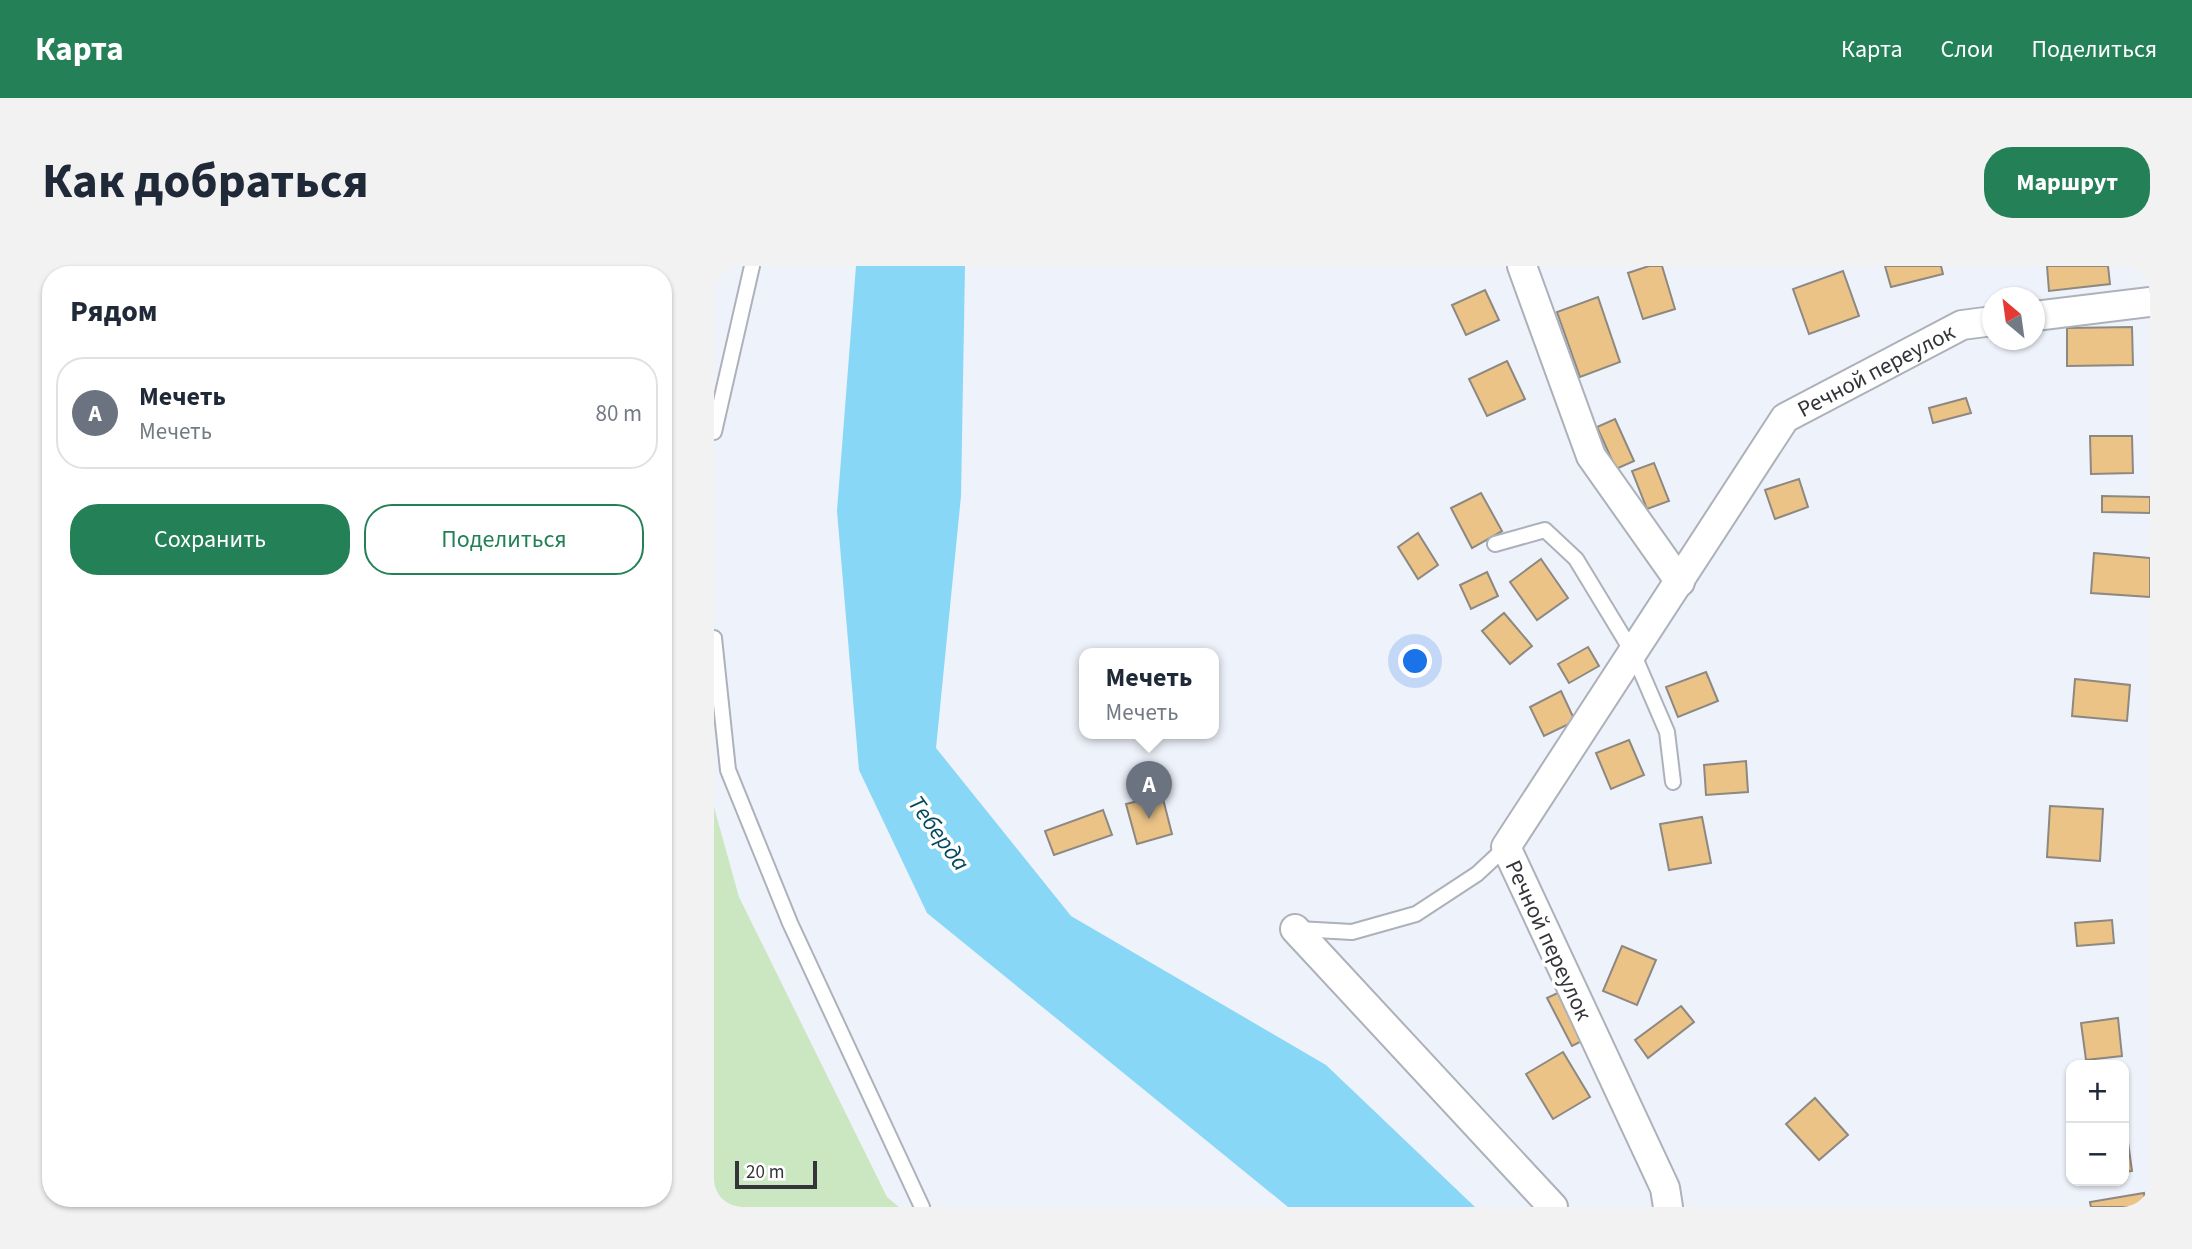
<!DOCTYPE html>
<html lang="ru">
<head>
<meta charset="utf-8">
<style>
	:root { --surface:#fff; --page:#f2f2f3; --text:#1f2937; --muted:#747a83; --line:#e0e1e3; --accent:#248157 }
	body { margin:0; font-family:"Source Sans 3",sans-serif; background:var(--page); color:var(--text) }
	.controls { position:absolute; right:21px; bottom:21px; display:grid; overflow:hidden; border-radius:14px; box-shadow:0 2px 5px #0004 }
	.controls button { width:63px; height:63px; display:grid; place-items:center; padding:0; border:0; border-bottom:2px solid var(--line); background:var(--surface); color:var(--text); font:35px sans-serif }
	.compass { position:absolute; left:1268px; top:21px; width:63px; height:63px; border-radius:50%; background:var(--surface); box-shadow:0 2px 5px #0004; rotate:331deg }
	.scale { position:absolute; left:21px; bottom:18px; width:82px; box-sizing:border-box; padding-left:7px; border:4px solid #333538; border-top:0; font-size:19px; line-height:24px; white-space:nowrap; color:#333538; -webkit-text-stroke:5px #fff; paint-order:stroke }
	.you { position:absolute; left:702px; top:396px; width:24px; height:24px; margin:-18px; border:5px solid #fff; border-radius:50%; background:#1a73e8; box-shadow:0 0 0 10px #1a73e833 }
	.badge { display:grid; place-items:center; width:46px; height:46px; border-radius:50%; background:var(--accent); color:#fff; font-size:23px; font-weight:700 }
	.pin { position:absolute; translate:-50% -58px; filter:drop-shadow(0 2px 4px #0008) }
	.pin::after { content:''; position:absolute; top:37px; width:24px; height:21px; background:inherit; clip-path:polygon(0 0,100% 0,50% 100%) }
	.popup { position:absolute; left:365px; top:382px; width:140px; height:91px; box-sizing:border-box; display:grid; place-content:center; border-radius:14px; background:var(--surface); filter:drop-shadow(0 2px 5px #0005); font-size:23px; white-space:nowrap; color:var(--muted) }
	.popup b { font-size:26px; color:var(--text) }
	.popup::after { content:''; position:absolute; left:50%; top:100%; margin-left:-14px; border:14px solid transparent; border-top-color:var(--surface) }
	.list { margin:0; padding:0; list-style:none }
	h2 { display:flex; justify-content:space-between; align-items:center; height:91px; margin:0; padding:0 28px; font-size:30px }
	h2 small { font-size:23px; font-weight:400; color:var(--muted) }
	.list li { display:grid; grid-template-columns:46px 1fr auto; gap:21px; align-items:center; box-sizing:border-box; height:112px; margin:0 14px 14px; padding:0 14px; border:2px solid var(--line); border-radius:28px }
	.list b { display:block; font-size:26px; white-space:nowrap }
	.list p { margin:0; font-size:23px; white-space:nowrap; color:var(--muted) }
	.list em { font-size:23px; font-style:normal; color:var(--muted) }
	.actions { display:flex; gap:14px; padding:21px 28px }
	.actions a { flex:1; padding:16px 0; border:2px solid var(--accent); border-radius:28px; text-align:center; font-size:24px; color:var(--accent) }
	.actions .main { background:var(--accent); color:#fff }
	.map { position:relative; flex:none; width:1436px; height:941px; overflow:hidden; border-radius:28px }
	header { display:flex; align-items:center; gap:42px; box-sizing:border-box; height:98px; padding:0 35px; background:var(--accent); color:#fff }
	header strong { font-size:33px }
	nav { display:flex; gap:38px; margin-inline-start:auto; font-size:24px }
	.intro { display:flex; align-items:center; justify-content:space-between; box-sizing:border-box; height:168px; padding:0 42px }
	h1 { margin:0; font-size:49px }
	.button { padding:18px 32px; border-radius:28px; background:var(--accent); color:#fff; font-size:24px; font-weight:700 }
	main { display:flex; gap:42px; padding:0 42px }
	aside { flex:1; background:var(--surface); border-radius:28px; box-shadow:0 2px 5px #0004 }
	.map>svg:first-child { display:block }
	.green { fill:#cbe7c1 }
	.water { fill:#88d7f7 }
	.building { fill:#ebc387; stroke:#8d8881; stroke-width:2 }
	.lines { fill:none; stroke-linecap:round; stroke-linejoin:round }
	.service-casing { stroke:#adb1b9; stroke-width:18 }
	.minor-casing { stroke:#adb1b9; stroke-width:32 }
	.service { stroke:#fff; stroke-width:14 }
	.minor { stroke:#fff; stroke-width:28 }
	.labels { text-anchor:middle; stroke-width:7; stroke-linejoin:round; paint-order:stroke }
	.street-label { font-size:23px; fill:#333538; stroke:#fff }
	.water-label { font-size:24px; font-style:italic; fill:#02495f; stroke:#fff }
</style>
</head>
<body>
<header>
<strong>Карта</strong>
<nav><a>Карта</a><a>Слои</a><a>Поделиться</a></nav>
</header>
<div class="intro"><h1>Как добраться</h1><a class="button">Маршрут</a></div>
<main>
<aside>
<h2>Рядом<small></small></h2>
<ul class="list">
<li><span class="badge" style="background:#6b7280">A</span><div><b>Мечеть</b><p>Мечеть</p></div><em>80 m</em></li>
</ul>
<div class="actions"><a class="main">Сохранить</a><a>Поделиться</a></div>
</aside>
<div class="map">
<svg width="1436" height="941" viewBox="0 0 1436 941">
	<rect width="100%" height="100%" fill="#eef2fa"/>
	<path class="green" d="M0 541 25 631 173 931 185 941H0Z"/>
	<path class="water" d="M142 0H251L247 230 222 482 357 650 612 799 761 941H574L213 647 145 504 123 245Z"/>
	<g class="building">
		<path d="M935 0H948L961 43 929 53 914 7Z"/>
		<path d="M1171 0H1227L1229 8 1177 21Z"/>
		<path d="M1333 0H1394L1396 18 1335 25Z"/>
		<path d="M1129 5 1145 50 1095 68 1079 23Z"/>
		<path d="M771 24 785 54 752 69 738 39Z"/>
		<path d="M884 31 906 96 866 111 843 46Z"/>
		<path d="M1418 61 1419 99 1353 100V62Z"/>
		<path d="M793 95 811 133 773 150 755 113Z"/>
		<path d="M1252 132 1257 147 1219 157 1215 142Z"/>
		<path d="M901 153 920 195 902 203 883 161Z"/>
		<path d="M1376 170H1418L1419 207 1377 208Z"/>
		<path d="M940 197 955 235 933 243 918 205Z"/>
		<path d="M1085 213 1094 241 1061 253 1051 224Z"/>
		<path d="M767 227 788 265 758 282 737 242Z"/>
		<path d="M1388 230 1436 231V247L1388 246Z"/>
		<path d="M704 267 724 299 704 313 684 281Z"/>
		<path d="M1380 287 1436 292V331L1377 327Z"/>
		<path d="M827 293 854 332 823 354 796 316Z"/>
		<path d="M773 306 784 330 757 343 746 319Z"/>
		<path d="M790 347 818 380 796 398 768 365Z"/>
		<path d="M874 381 885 400 855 417 844 398Z"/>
		<path d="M992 406 1004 435 964 451 952 421Z"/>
		<path d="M1361 413 1416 419 1413 455 1358 450Z"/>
		<path d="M847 425 861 455 830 470 816 441Z"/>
		<path d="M915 474 930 509 897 523 882 487Z"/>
		<path d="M1032 495 1034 526 992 529 990 499Z"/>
		<path d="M448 529 458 568 423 578 412 538Z"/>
		<path d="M1336 540 1389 543 1386 595 1333 591Z"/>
		<path d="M389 544 398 569 340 589 331 565Z"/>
		<path d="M988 551 997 597 955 604 946 558Z"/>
		<path d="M1398 654 1400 677 1363 680 1361 657Z"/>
		<path d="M908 680 942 694 923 739 889 725Z"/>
		<path d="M850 724 874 772 858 780 833 732Z"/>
		<path d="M967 740 980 756 934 792 921 774Z"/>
		<path d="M1404 752 1408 790 1372 794 1367 757Z"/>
		<path d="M849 786 876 831 839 853 812 808Z"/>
		<path d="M1101 832 1134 869 1105 894 1072 858Z"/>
		<path d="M1410 862H1412L1418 905 1410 906Z"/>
		<path d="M1430 927 1432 941H1377L1376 936Z"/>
	</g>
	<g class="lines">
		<g class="service-casing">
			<g id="service">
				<path d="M0 166 38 0"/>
				<path d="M781 278 831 264 862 293 919 387 953 466 959 516"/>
				<path d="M0 372 14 504 76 657 208 941"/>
				<path d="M584 663 638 666 702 648 763 608 792 581"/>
			</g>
		</g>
		<g class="minor-casing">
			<g id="minor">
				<path d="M808 0 877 190 966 316"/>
				<path d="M1321 50 1436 36"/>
				<path d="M581 663 839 941"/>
				<path id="s1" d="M954 941 951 922 792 581 1071 152 1248 59 1279 55"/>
			</g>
		</g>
		<use href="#service" class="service"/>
		<use href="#minor" class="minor"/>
	</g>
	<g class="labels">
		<g class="street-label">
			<text dy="8" stroke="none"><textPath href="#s1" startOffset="1010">Речной переулок</textPath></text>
			<text transform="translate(835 674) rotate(65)" y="8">Речной переулок</text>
		</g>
		<g class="water-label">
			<text transform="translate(225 567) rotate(54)" y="8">Теберда</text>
		</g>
	</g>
</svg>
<div class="controls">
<button>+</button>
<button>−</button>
</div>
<svg class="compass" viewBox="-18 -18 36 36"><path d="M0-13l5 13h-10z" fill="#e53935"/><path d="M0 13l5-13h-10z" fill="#747a83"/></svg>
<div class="scale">20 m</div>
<div class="you"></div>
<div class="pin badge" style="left:435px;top:553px;background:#6b7280">A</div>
<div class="popup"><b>Мечеть</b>Мечеть</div>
</div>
</main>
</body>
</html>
